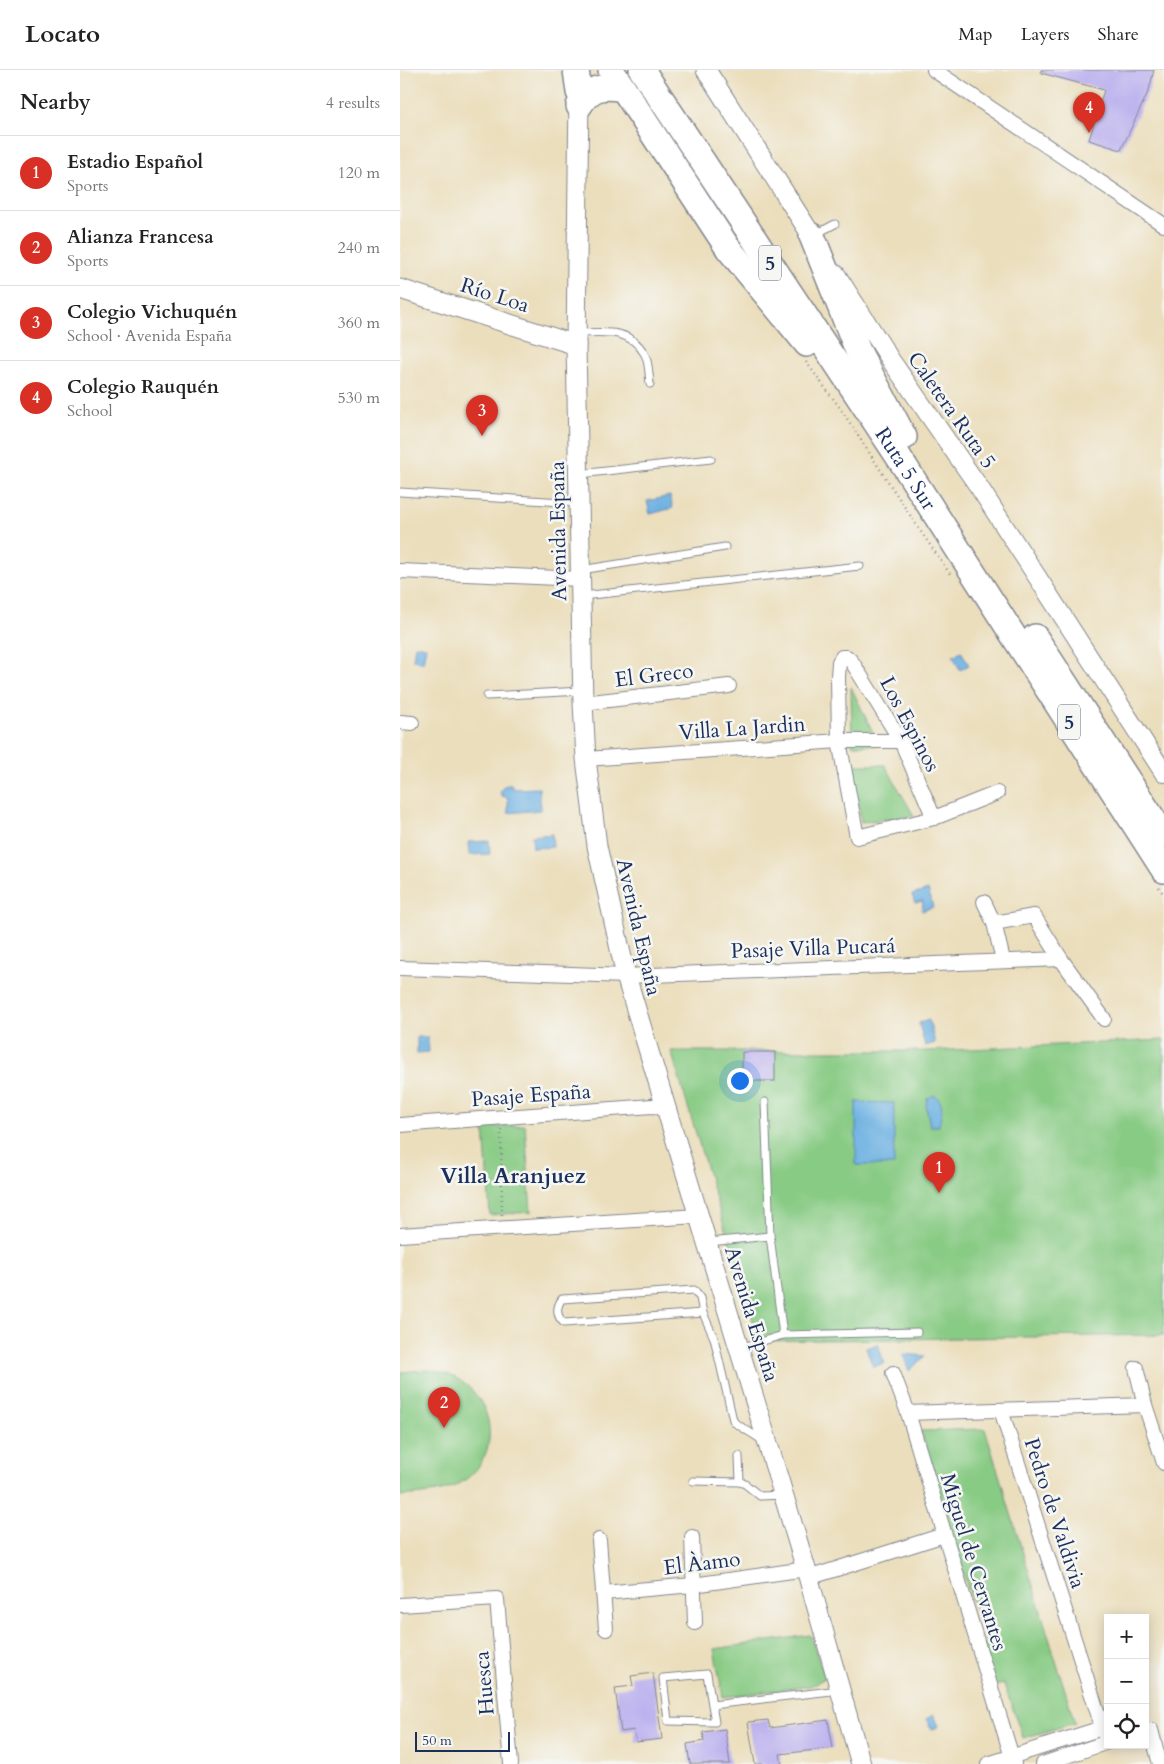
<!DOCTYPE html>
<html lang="en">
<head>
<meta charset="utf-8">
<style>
	:root { --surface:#fff; --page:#f6f6f6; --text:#222; --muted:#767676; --line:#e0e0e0; --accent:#d93025 }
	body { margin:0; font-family:Cardo,serif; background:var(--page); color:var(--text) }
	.controls { position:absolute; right:15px; bottom:15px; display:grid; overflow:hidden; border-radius:0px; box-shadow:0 2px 12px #0003 }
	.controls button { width:45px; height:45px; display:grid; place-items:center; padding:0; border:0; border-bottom:1px solid var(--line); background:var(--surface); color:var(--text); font:25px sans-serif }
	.scale { position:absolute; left:15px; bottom:12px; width:95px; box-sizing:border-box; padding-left:5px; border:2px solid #1b2f5e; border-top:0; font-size:14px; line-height:18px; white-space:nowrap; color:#1b2f5e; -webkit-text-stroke:4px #f6f6f2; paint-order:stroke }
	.you { position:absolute; left:339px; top:1010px; width:18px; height:18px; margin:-12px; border:4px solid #fff; border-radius:50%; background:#1a73e8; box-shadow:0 0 0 8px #1a73e833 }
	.badge { display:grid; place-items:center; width:32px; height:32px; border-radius:50%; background:var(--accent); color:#fff; font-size:16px; font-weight:700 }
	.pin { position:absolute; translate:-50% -41px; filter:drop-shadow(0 1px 2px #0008) }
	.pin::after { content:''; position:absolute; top:26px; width:18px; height:15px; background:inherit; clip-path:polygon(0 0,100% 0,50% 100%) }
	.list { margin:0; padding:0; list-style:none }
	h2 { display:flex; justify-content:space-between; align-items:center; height:65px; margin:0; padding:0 20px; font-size:21px }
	h2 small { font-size:16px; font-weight:400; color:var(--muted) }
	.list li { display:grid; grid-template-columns:32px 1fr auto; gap:15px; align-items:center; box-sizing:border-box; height:75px; padding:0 20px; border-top:1px solid var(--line) }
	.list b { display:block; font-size:19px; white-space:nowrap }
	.list p { margin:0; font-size:16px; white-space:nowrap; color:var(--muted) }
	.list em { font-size:16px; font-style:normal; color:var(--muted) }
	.icon { flex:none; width:28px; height:28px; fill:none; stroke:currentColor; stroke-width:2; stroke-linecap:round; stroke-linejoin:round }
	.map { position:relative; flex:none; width:764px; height:1694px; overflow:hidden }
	header { display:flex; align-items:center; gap:30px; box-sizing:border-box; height:70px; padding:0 25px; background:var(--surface); border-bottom:1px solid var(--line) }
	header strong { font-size:24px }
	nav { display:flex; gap:28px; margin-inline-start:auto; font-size:18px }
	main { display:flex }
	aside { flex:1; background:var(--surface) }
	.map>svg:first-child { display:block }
	.green { fill:#88cb84; stroke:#527d71 }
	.water { fill:#6db1e2; stroke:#4470a0 }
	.building { fill:#b7acee }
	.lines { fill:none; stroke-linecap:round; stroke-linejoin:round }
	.service-casing { stroke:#83868d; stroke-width:9 }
	.minor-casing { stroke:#83868d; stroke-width:16 }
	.tertiary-casing { stroke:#83868d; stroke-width:20 }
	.secondary-casing { stroke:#83868d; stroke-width:21 }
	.motorway-casing { stroke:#83868d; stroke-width:28 }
	.path { stroke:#83868d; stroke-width:2.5; stroke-dasharray:1 4; stroke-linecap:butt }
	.service { stroke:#fff; stroke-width:7 }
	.minor { stroke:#fff; stroke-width:14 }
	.tertiary { stroke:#fff; stroke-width:18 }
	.secondary { stroke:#fff; stroke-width:19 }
	.motorway { stroke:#fff; stroke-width:25 }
	.labels { text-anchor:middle; stroke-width:5; stroke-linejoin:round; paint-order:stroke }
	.shield { fill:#f6f6f2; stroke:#5d6b8a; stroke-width:1 }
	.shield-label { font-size:20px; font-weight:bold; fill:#1b2f5e }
	.street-label { font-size:21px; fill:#1b2f5e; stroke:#f6f6f2 }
	.neighbourhood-label { font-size:22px; font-weight:bold; fill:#1b2f5e; stroke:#f6f6f2 }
</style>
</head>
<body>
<header>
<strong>Locato</strong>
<nav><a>Map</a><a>Layers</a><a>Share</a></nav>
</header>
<main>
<aside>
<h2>Nearby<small>4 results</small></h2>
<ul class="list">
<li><span class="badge">1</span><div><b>Estadio Español</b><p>Sports</p></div><em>120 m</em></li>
<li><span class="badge">2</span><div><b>Alianza Francesa</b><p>Sports</p></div><em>240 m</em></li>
<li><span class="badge">3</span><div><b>Colegio Vichuquén</b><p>School · Avenida España</p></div><em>360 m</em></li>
<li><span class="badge">4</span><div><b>Colegio Rauquén</b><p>School</p></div><em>530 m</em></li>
</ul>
</aside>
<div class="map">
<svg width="764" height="1694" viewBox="0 0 764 1694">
	<rect width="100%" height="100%" fill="#f6f6f2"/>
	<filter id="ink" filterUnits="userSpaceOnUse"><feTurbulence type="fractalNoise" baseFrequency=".02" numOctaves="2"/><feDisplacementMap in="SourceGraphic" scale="10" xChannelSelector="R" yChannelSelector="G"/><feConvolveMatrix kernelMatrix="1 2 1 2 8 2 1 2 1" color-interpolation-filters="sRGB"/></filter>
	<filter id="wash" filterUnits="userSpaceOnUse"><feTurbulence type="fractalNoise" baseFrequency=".0096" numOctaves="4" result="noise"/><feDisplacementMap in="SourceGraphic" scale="20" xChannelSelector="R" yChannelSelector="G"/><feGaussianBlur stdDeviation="1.12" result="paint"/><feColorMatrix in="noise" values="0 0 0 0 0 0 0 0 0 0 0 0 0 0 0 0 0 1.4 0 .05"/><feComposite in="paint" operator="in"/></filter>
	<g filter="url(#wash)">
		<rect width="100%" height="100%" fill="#ebdebc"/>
		<g class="green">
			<path d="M451 617 479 675H452Z"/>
			<path d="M453 695H485L514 746 461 752Z"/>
			<path d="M764 970V1265L359 1271 271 981H528Z"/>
			<path d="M125 1055 131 1142 90 1145 84 1058Z"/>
			<path d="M26 1300C89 1303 114 1381 59 1414 42 1424 20 1424 0 1426V1302Z"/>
			<path d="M585 1359 675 1653 623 1668 604 1614 594 1616 581 1577 587 1572 566 1512 521 1361Z"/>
			<path d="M410 1565 425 1608 411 1616 323 1627 314 1579Z"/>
		</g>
		<g class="water">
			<path d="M270 426 273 438 250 444 247 431Z"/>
			<path d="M15 575 26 577 23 592 13 590Z"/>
			<path d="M561 581 569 595 560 600 553 586Z"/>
			<path d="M108 715H111L114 719 139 718 141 740 108 743V728L102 726 100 722 104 716Z"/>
			<path d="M152 764 153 777 133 778 132 766Z"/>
			<path d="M89 771 90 784 69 785 68 772Z"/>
			<path d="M528 820 533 837 522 841 523 831 515 833 512 825Z"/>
			<path d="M529 950 535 973 525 976 519 953Z"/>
			<path d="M17 967H28L29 982 17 983Z"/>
			<path d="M534 1025C546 1032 541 1044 539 1056H530L526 1036 527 1029Z"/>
			<path d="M456 1032 494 1033V1095H456Z"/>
			<path d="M478 1274 484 1293 473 1297 466 1278Z"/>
			<path d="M503 1284 525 1286 509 1301Z"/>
			<path d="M534 1645 539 1656 532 1660 526 1649Z"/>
		</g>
		<g id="blocks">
			<g class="building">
				<path d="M641 0H754L749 20 721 80 689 70 704 20 641 3Z"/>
				<rect x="342" y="982" width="33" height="29"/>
				<path d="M253 1603 262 1669 236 1672 234 1660 221 1662 215 1618 233 1616 231 1606Z"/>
				<path d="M368 1650 370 1658 428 1650 433 1678 380 1684 382 1694H355L348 1652Z"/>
				<path d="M325 1659 330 1694H290L287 1674 304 1671 303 1662Z"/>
			</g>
		</g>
	</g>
	<g filter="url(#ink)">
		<use href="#blocks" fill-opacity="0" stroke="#83868d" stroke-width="1"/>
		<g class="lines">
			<g class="service-casing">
				<g id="service">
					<path d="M414 165 435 154"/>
					<path d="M176 263C202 263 229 257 244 283 249 290 249 305 250 314"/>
					<path d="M180 404 311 389"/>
					<path d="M0 422 179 433"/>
					<path d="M181 500 325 477"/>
					<path d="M182 526 460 496"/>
					<path d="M87 626 182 621"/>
					<path d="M309 1172 370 1166"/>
					<path d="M303 1243 164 1253C156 1246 156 1237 162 1229L294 1220 300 1228 303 1243 314 1268 333 1350 335 1353 362 1370"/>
					<path d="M383 1265 517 1262"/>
					<path d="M340 1278 383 1265 370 1166 365 1032"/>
					<path d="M339 1386 340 1412"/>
					<path d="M293 1411 340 1412 345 1414 360 1426 383 1425"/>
					<path d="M312 1635 315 1652 268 1651 263 1608 307 1604 312 1635 440 1620"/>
				</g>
			</g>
			<g class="minor-casing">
				<g id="minor">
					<path d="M534 0 764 155"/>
					<path d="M0 501 181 509"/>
					<path d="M183 633 329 616"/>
					<path d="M0 652 12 653"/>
					<path d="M186 689 439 671H501"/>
					<path d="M534 748 501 671 452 592 447 587H442L439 592 438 607 439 671 457 767 534 748 597 723"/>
					<path d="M584 832 594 853"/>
					<path d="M661 889 704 949"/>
					<path d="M0 898 226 906 661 889 634 846 594 853 603 890"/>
					<path d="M0 1055 252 1036 265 1037"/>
					<path d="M0 1165 298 1146"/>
					<path d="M736 1298 745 1335 764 1393"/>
					<path d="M493 1303 508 1343 614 1694"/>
					<path d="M601 1340 707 1672"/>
					<path d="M508 1343 745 1335"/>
					<path d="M292 1467 295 1553"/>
					<path d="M199 1470 206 1559"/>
					<path d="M408 1508 544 1465"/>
					<path d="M203 1523 293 1515 406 1499"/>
					<path d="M0 1535 97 1529 111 1694"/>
					<path d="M751 1660 760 1694"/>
					<path d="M588 1694 702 1658"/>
					<path d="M643 1694 708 1672"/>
				</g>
			</g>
			<g class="tertiary-casing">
				<path id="tertiary" d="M436 204 492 292 579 417 764 703"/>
			</g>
			<g class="secondary-casing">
				<g id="secondary">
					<path d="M306 0 412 166"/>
					<path d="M179 22 176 275 183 633 186 689 197 776 226 906 406 1499 461 1694"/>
					<path d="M0 219 176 275"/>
				</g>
			</g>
			<g class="motorway-casing">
				<g id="motorway">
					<path d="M176 0 179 22"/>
					<path d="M211 0 328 178 407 274"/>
					<path id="s1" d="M242 0 498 386 764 800"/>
					<path d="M179 36C191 17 201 15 223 19"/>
					<path d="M412 166 458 281 504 367"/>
					<path d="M635 567 764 766"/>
				</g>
			</g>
			<g class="path">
				<path d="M406 292 440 338 519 459 552 507"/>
				<path d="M759 817 764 825"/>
				<path d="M101 1059 102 1146"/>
			</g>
			<use href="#service" class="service"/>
			<use href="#minor" class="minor"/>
			<use href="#tertiary" class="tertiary"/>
			<use href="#secondary" class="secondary"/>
			<use href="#motorway" class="motorway"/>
		</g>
	</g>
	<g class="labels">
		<g class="shield">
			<rect x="359" y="175.5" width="22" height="35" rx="4"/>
			<rect x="658" y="634.5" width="22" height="35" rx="4"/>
		</g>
		<g class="shield-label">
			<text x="370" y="200">5</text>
			<text x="669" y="659">5</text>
		</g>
		<g class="street-label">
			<text transform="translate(95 225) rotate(18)" y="7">Río Loa</text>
			<text transform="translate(552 340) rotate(55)" y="7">Caletera Ruta 5</text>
			<text dy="7" stroke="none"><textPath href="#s1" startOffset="478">Ruta 5 Sur</textPath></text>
			<text transform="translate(158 461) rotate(-91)" y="7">Avenida España</text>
			<text transform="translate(254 605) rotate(-7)" y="7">El Greco</text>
			<text transform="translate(510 654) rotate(62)" y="7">Los Espinos</text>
			<text transform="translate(342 658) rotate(-4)" y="7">Villa La Jardin</text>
			<text transform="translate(239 857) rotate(77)" y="7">Avenida España</text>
			<text transform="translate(413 878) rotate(-2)" y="7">Pasaje Villa Pucará</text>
			<text transform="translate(131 1025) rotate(-4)" y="7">Pasaje España</text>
			<text transform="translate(352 1244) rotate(73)" y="7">Avenida España</text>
			<text transform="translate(655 1443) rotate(72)" y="7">Pedro de Valdivia</text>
			<text transform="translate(574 1492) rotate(73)" y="7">Miguel de Cervantes</text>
			<text transform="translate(302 1493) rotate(-7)" y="7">El Àamo</text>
			<text transform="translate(84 1613) rotate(-95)" y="7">Huesca</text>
		</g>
		<g class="neighbourhood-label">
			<text x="113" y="1113">Villa Aranjuez</text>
		</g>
	</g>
</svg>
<div class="controls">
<button>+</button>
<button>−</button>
<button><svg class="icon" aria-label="locate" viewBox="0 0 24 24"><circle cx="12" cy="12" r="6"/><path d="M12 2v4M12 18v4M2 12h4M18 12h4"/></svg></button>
</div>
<div class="scale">50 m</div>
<div class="you"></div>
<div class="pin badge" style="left:539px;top:1123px">1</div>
<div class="pin badge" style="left:44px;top:1358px">2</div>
<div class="pin badge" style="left:82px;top:366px">3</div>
<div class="pin badge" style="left:689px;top:63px">4</div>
</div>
</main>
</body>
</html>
